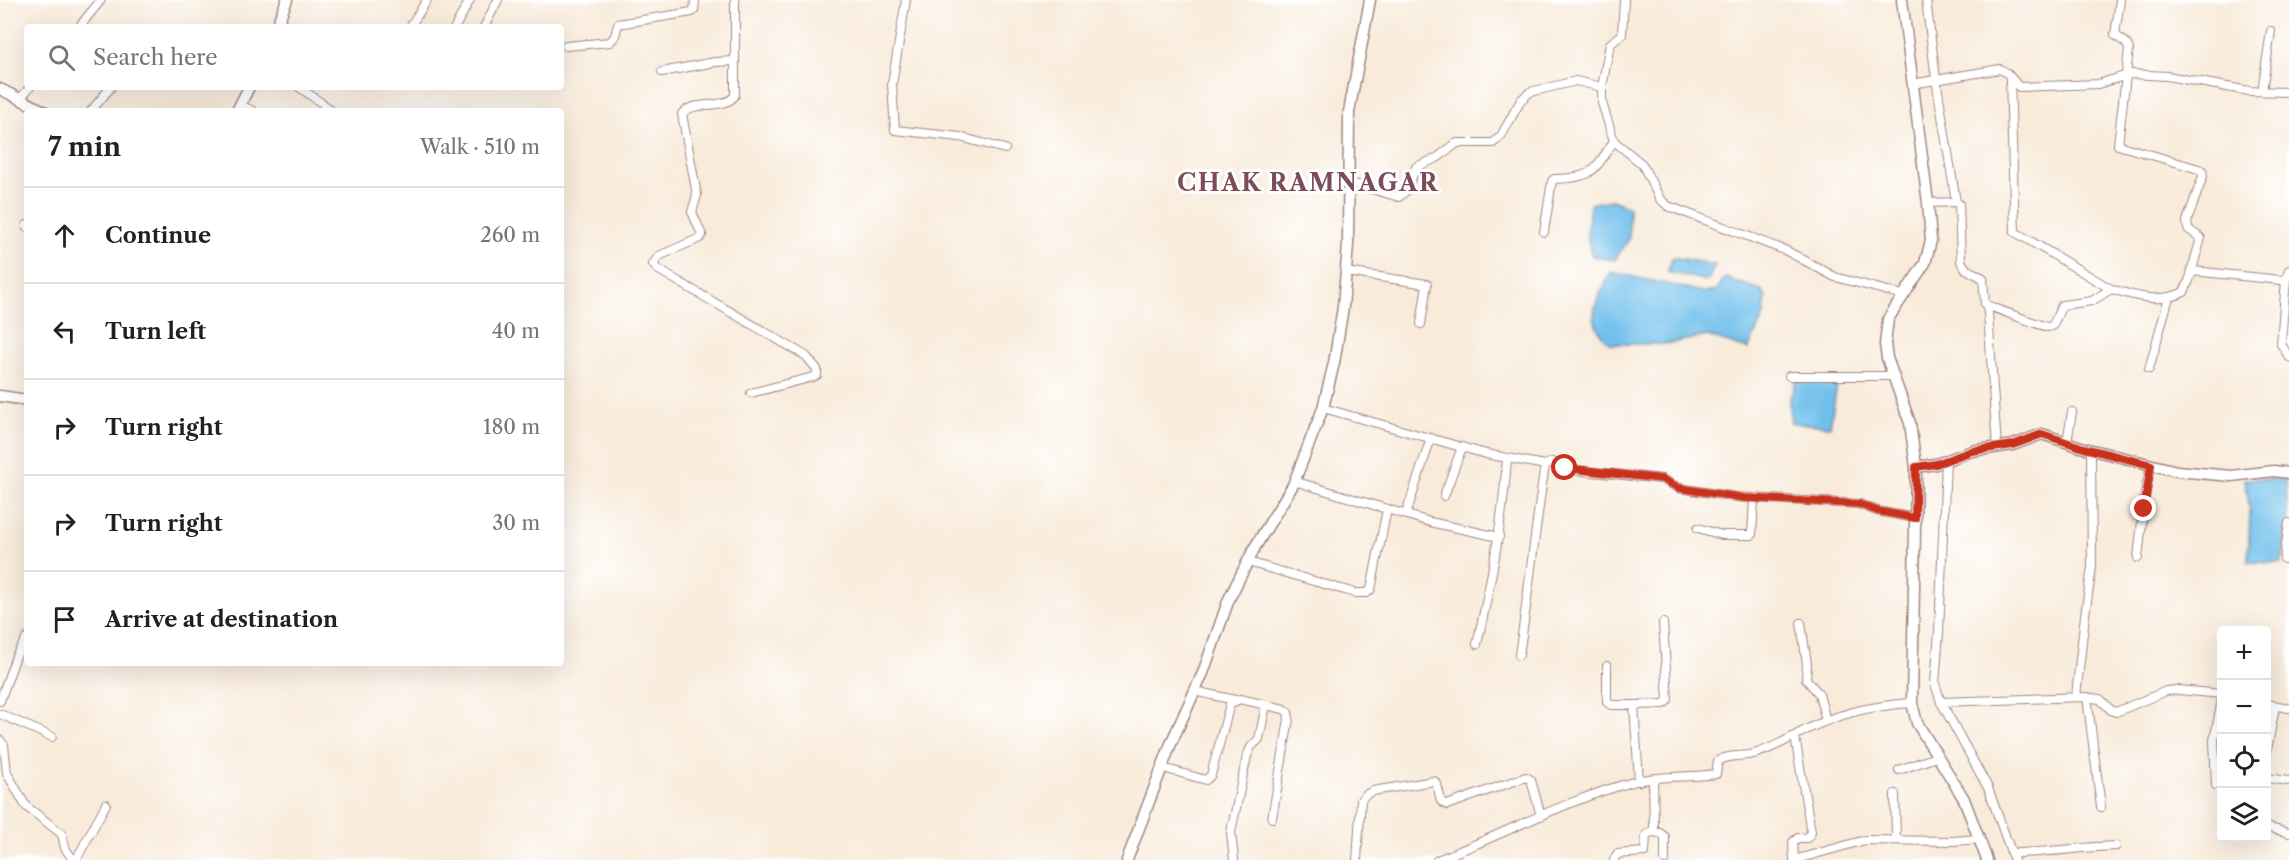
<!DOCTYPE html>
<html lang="en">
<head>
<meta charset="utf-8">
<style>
	:root { --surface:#fff; --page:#f2f2f2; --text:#202124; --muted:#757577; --line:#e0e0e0 }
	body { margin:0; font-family:"Libre Caslon Text",serif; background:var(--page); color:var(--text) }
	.controls { position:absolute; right:18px; bottom:18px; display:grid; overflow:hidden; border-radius:6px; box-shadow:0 6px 24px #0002 }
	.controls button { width:54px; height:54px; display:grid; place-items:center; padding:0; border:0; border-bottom:2px solid var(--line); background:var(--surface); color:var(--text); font:30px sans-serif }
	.stop { position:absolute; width:18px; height:18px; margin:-14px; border:4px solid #c8321e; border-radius:50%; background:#fff }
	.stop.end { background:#c8321e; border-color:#fff; box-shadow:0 2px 6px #0008 }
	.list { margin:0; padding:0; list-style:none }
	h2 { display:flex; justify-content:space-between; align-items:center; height:78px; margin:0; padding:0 24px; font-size:26px }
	h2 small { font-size:20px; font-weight:400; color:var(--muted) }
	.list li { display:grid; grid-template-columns:39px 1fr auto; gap:18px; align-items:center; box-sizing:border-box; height:96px; padding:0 24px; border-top:2px solid var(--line) }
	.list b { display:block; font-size:22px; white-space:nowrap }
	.list em { font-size:20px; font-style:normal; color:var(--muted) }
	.icon { flex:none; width:33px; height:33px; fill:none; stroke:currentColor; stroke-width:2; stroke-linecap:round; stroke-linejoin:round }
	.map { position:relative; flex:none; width:2289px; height:860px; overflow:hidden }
	.search { position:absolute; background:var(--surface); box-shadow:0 6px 24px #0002; left:24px; top:24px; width:540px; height:66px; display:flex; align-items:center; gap:15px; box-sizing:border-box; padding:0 21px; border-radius:6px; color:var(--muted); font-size:22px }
	.panel { position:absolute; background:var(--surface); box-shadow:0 6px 24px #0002; left:24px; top:108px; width:540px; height:558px; border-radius:6px }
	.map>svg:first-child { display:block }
	.water { fill:#6fc0eb; stroke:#5c708b; stroke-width:1.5 }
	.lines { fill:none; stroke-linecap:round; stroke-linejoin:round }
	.street-casing { stroke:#a18582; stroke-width:10 }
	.secondary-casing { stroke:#a18582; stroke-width:13 }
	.street { stroke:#fff; stroke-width:8 }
	.secondary { stroke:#fff; stroke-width:10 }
	.route { stroke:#c8321e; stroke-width:8 }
	.labels { text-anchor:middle; stroke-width:6; stroke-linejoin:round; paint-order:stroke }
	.district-label { font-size:24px; font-weight:bold; letter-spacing:1.5px; fill:#7e4b5a; stroke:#fff }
</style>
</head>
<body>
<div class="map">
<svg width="2289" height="860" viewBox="0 0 2289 860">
	<rect width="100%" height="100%" fill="#fff"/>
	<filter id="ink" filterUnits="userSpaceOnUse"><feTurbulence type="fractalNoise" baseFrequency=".0167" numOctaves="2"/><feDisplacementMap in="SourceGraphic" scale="12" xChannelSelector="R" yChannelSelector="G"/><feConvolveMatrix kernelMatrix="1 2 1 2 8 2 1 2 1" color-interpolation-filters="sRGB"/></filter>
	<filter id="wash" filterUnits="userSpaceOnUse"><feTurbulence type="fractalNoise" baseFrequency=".008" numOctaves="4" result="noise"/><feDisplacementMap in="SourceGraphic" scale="24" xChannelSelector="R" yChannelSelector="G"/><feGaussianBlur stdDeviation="1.35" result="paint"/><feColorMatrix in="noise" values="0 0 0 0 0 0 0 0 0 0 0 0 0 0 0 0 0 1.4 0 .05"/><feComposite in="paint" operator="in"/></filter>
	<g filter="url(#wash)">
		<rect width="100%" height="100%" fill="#f8ebda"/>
		<g class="water">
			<path d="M1612 200 1629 207V239L1615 260 1592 256 1587 236 1590 204Z"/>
			<path d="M1673 257 1715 265 1708 281 1667 272Z"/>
			<path d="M1611 272 1703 292 1716 291 1725 278 1761 290 1766 297 1764 315 1748 349 1707 336 1665 344H1610C1582 318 1597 301 1611 272Z"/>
			<path d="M1798 377 1837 385 1830 426 1791 423 1789 401Z"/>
			<path d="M2245 479H2286L2288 521 2282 563 2248 562 2250 511Z"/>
		</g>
	</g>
	<g filter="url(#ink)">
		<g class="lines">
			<g class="street-casing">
				<g id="street">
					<path d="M735 0V95C725 111 693 99 682 114L697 195 692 212 702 235 700 238 659 256 653 264 657 269 806 356 817 369V375L813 377 751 393"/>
					<path d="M906 0 892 84 895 130 960 137 1005 149"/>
					<path d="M1624 0 1622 35 1610 44 1602 87V103L1614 141 1642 164 1660 199 1668 206 1787 251 1835 277 1903 295"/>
					<path d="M1926 0 1936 79 1956 202"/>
					<path d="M2120 0 2115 35 2126 43 2129 49 2118 145 2202 170 2203 176 2187 221 2188 229 2201 238 2191 273"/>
					<path d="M79 27 101 0"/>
					<path d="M410 27 427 0"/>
					<path d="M455 27 470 0"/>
					<path d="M484 27 498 0"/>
					<path d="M566 46 610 42 615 36 618 24 692 12 694 10 695 0"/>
					<path d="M662 72 715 62 735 61"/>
					<path d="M2010 79 2015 232 2111 289"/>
					<path d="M1912 84 2000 69 2007 73 2019 87 2098 84 2131 74 2167 76 2249 91 2289 92"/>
					<path d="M299 87 330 109"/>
					<path d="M2262 91 2271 31"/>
					<path d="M20 99 30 87"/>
					<path d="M240 105 253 111"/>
					<path d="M91 111 111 87"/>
					<path d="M1348 182 1399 197 1406 191 1416 167 1437 158 1457 143H1493L1501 136 1521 100 1530 92 1576 81 1602 87"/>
					<path d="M1928 203 1956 202 1959 204 1961 261 1966 269 1983 278 1985 304C1988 306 2045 327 2048 327 2050 327 2051 326 2053 325L2062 305 2092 301 2111 289C2134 296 2161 304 2184 292L2193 271 2281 280 2286 279 2289 270"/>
					<path d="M27 225V227"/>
					<path d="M1544 232 1552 181 1554 179C1593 178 1593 172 1614 141"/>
					<path d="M1346 272 1427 284 1421 324"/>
					<path d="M2286 279 2281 344 2289 357"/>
					<path d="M1986 305 1988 312 1997 448"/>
					<path d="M2149 369 2169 297"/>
					<path d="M1789 376H1894"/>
					<path d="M1323 408 1486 454 1545 465C1535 528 1529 592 1519 655"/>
					<path d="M2067 442 2072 412"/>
					<path d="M1946 461 1939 632 1935 684 1941 702 1988 788 2014 860"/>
					<path d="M1545 465 1552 462 1572 470 1653 478 1662 479 1679 488 1736 497 1859 504 1877 511 1915 518"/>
					<path d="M1294 481 1430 522 1499 537"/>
					<path d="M1444 496 1462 447"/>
					<path d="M1406 514 1431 438"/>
					<path d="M1698 528 1722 535H1752L1754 499"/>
					<path d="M2138 558 2145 494 2151 465"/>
					<path d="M2284 559 2289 523"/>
					<path d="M1248 562 1355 593H1367L1371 589 1387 509"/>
					<path d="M1801 623 1807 664 1806 679 1819 694 1826 721"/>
					<path d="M1477 644C1491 582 1503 521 1507 458"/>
					<path d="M1607 666V702L1611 705H1634"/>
					<path d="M1194 691 1235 700"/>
					<path d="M2076 696 2085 615 2092 567 2091 450"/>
					<path d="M2087 697 2101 807"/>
					<path d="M0 701 16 656 27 638"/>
					<path d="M1941 702 2083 697 2100 699 2111 710 2116 712 2166 691 2178 690 2222 694"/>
					<path d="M2266 704 2289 708"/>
					<path d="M0 714 52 737"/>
					<path d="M0 740 4 745 7 773 24 803 27 807 62 834 65 848 73 860"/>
					<path d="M2266 756 2275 706"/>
					<path d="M1163 768 1206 780 1211 775 1230 704 1240 699 1284 709 1288 712 1289 719 1272 818"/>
					<path d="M1899 770 1939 756"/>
					<path d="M2266 778 2289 781"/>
					<path d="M1639 781 1634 705 1664 704 1668 700 1663 623"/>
					<path d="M2216 785 2214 740 2222 700"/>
					<path d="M1895 794 1896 839"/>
					<path d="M2266 827 2289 833"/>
					<path d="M1651 832 1660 833 1665 837V860"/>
					<path d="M2011 853C2047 853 2080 847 2116 846"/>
					<path d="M1794 859 1793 842 1798 838H1807L1811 832 1795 737"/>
					<path d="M76 860 106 804"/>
					<path d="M1234 860 1231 832 1247 756 1251 747 1259 739 1266 705"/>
					<path d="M1357 860 1361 800 1365 795 1373 791 1434 781 1437 784 1441 801 1447 805 1526 777 1531 780 1541 816"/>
					<path d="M1437 860C1503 835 1565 800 1633 782 1660 775 1688 778 1716 774L1718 761C1728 754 1743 757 1754 754 1779 747 1798 732 1821 723 1851 710 1880 705 1912 703"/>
					<path d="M1614 860 1617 854 1645 852 1646 835 1653 831 1654 828 1653 779"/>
					<path d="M1794 860 1865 840 1953 841 1980 839"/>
				</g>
			</g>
			<g class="secondary-casing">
				<g id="secondary">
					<path d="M1902 0 1928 203 1931 241 1925 263 1888 319 1885 344 1887 358 1910 423 1916 467 1912 703 1917 723 1964 799 1987 860"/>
					<path d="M276 27 287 0"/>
					<path d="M0 89 44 111"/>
					<path d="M237 111 249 87"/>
					<path d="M0 396 27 400"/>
					<path d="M1916 467 1936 464 1972 451 2013 445 2042 434 2084 448 2177 471 2231 476 2274 471 2289 473"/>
					<path d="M1127 860 1172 741 1203 673 1229 599 1255 547 1293 485 1323 408 1334 363 1343 307 1348 245 1349 112 1370 0"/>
				</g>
			</g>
			<use href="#street" class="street"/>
			<use href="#secondary" class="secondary"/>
		</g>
	</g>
	<g class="lines" filter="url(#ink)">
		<path class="route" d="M1565 468 1662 479 1679 488 1744 498 1859 504 1877 511 1915 518 1916 467 1936 464 1972 451 2013 445 2042 434 2084 448 2151 465 2144 509"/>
	</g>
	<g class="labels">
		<g class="district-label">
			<text x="1308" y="191">CHAK RAMNAGAR</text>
		</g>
	</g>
</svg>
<div class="controls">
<button>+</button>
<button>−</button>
<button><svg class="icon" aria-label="locate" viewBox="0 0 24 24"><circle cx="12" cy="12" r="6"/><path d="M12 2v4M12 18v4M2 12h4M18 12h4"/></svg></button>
<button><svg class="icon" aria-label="layers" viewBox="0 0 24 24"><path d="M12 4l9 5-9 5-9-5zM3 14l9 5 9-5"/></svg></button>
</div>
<div class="stop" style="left:1565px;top:468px"></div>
<div class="stop end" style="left:2144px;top:509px"></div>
<div class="search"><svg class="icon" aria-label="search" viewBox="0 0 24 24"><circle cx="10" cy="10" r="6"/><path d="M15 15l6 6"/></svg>Search here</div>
<section class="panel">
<h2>7 min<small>Walk · 510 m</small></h2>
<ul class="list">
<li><svg class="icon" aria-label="ahead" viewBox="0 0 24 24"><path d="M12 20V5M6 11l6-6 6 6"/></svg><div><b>Continue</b></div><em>260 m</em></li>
<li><svg class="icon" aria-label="left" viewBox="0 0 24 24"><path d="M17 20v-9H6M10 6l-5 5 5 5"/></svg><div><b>Turn left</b></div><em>40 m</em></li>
<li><svg class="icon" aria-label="right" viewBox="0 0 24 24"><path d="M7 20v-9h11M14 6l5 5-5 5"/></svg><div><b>Turn right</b></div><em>180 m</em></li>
<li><svg class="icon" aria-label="right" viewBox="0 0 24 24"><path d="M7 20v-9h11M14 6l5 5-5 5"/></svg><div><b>Turn right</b></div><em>30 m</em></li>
<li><svg class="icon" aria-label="arrive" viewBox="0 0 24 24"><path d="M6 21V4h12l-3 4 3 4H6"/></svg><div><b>Arrive at destination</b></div></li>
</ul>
</section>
</div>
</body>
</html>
